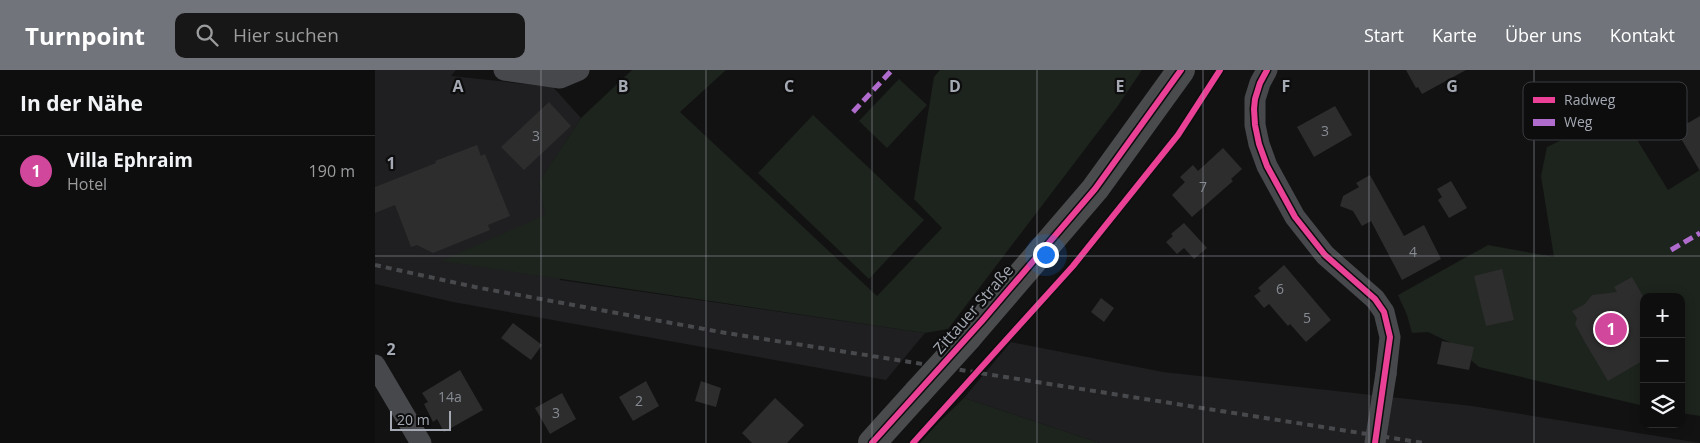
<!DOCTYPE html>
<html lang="de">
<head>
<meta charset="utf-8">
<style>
	:root { --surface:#0e0e0e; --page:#171717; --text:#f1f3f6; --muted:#9b9c9e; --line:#2e2e2e; --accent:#71747b }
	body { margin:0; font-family:"Open Sans",sans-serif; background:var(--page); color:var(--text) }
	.controls { position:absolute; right:15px; bottom:15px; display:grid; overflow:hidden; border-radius:10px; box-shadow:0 2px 12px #0003 }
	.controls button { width:45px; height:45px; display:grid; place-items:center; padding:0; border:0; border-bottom:1px solid var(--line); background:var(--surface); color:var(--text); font:25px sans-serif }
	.scale { position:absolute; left:15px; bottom:12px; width:61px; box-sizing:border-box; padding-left:5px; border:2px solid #a4a9b3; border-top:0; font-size:14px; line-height:18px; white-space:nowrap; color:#a4a9b3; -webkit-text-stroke:4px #0d0d0e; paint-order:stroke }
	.you { position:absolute; left:670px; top:184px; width:18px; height:18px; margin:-12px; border:4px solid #fff; border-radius:50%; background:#1a73e8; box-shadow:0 0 0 8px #1a73e833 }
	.badge { display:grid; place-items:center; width:32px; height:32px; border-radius:50%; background:var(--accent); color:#fff; font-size:16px; font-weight:700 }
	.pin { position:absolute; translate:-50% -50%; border:2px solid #fff; box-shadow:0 1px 5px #0006 }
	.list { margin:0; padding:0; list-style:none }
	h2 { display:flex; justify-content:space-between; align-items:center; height:65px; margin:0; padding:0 20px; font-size:21px }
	h2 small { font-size:16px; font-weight:400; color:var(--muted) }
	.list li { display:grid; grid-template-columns:32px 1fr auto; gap:15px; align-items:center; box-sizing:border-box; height:70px; padding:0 20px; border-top:1px solid var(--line) }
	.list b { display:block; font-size:19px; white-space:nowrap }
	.list p { margin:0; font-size:16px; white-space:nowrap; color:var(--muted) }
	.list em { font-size:16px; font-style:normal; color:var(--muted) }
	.icon { flex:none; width:28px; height:28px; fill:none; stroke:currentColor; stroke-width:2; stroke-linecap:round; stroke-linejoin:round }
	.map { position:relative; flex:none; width:1325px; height:373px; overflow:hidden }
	header { display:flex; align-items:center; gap:30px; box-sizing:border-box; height:70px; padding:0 25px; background:var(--accent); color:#fff }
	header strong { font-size:24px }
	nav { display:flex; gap:28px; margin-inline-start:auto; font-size:18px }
	.search { width:350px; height:45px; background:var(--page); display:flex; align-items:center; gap:12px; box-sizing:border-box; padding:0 18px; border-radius:10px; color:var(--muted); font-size:19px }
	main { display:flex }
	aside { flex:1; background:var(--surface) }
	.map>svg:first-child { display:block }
	.built { fill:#1f1f21 }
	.green { fill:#1d231d }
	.building { fill:#2d2d2e }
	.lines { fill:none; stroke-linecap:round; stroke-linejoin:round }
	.street { stroke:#47484b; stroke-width:21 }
	.primary { stroke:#494b4d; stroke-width:28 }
	.tram { stroke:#48494c; stroke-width:1 }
	.rail { stroke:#48494c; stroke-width:4; stroke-dasharray:6 5; stroke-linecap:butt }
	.street-bridge { stroke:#47484b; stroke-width:21 }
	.primary-bridge { stroke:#494b4d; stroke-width:28 }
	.quiet { stroke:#b06ccc; stroke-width:5; stroke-dasharray:10 5; stroke-linecap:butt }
	.cycleway-casing { stroke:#0d0d0e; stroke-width:9 }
	.cycleway { stroke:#ea4096; stroke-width:6 }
	.grid { fill:none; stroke:#a4a9b3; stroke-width:1; stroke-opacity:0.55 }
	.labels { text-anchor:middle; stroke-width:4.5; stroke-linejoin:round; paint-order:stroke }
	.number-label { font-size:14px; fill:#868a92 }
	.street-label { font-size:16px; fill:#a4a9b3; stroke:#0d0d0e }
	.key { fill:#0d0d0e; stroke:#3a3c40; stroke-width:1 }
	.key-label { font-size:14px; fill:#a4a9b3 }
	.grid-label { font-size:16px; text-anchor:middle; font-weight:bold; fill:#a4a9b3; stroke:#0d0d0e; stroke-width:4.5; stroke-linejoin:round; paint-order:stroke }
</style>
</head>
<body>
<header>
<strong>Turnpoint</strong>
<div class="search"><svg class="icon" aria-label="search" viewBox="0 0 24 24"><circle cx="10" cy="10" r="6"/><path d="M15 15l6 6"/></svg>Hier suchen</div>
<nav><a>Start</a><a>Karte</a><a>Über uns</a><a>Kontakt</a></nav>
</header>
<main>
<aside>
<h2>In der Nähe<small></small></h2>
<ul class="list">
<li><span class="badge" style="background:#d1479c">1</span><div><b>Villa Ephraim</b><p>Hotel</p></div><em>190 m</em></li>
</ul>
</aside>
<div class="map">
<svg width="1325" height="373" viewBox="0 0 1325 373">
	<rect width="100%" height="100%" fill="#121213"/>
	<g class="built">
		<path d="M0 0H81L76 6 178 17 206 48 164 113 185 210 550 263 511 310 78 232 0 214Z"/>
		<path d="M636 272 788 302 1097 336 1325 373H725L589 328Z"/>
	</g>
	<g class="green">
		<path d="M257 0H351L305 42 502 226 567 158 539 129 559 7 565 0H767L742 37 573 259 550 263 66 191 170 145 164 112 206 48Z"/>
		<path d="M524 9 552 35 512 78 484 51Z"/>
		<path d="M1245 42 1293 120 1325 100V346L1306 343V227H1269V336L1104 297 1076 273 1053 262 1037 263 1032 245 1023 225 1113 175 1179 187 1166 106 1172 77Z"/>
		<path d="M438 45 549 150 494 209 383 103Z"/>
		<path d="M589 328 725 373H545L563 353Z"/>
	</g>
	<g class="building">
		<path d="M1031 0H1091L1047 24 1043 17 1041 18Z"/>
		<path d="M174 32 196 56 149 100 126 77Z"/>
		<path d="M960 36 977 65 939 87 922 57Z"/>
		<path d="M1325 46V101L1301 60Z"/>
		<path d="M102 75 106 86 110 84 135 146 113 155 115 160 58 183 42 175 36 177 20 135 0 143V117L61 93 60 91Z"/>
		<path d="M848 78 867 99 856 109 858 111 817 147 797 125 810 112 805 107 818 95 823 101Z"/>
		<path d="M995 105 1029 166 1049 155 1066 189 1027 210 996 151 987 156 978 141 965 136 968 126 984 117 981 113Z"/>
		<path d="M1076 111 1092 138 1074 148 1063 130 1067 127 1062 119Z"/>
		<path d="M809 153 832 178 819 189 809 178 802 184 791 172 798 166 796 164Z"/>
		<path d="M909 195 956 250 931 272 915 254 913 256 894 234 889 238 879 226 886 221 883 218Z"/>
		<path d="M1127 199 1139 250 1111 256 1099 206Z"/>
		<path d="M1257 207 1269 228V290L1233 311 1211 274 1200 254 1202 248 1197 241 1210 234 1217 225 1242 222 1239 217Z"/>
		<path d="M726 228 739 238 729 252 716 242Z"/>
		<path d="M138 253 167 275 156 290 126 268Z"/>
		<path d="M1067 271 1099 277 1094 300 1062 294Z"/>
		<path d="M85 300 108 340 69 362 62 349 58 352 49 334 53 332 47 323Z"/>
		<path d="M271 311 284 336 258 351 244 327Z"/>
		<path d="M326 311 346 318 341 337 320 331Z"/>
		<path d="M187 323 201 349 175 364 160 338Z"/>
		<path d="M400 328 429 355 412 373H377L367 363Z"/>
	</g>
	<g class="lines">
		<g class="street">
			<path d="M129 0 185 8 204 0"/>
			<path d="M892 0 885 13 880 29V55L884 74 892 96 920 147 950 185 1000 229 1009 242 1015 267 1011 304"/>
			<path d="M0 295 46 373"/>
		</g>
		<g class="primary">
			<path d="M593 267 720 119 806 0"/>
			<path d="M497 373 543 322"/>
		</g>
		<g class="tram">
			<path d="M489 373 585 267 680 157 752 62 796 0"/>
			<path d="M506 373C568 305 630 238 689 167 733 113 773 57 813 0"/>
		</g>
		<path class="rail" d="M0 195 100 217 351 263 1049 373"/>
		<path class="street-bridge" d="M1000 373 1011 304"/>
		<path class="primary-bridge" d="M543 322 593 267"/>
		<g class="quiet">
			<path d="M478 42 517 0"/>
			<path d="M1296 180 1325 163"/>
		</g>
		<g class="cycleway-casing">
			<g id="cycleway">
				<path d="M892 0 885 13 880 29 879 39 880 55 884 74 892 96 920 147 950 185 1000 229 1009 242 1015 267 1000 373"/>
				<path d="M497 373 607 251 720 119 806 0"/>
				<path d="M538 373 698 196 803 65 845 0"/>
			</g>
		</g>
		<use href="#cycleway" class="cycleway"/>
	</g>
	<path class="grid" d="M166 0V373M331 0V373M497 0V373M662 0V373M828 0V373M994 0V373M1159 0V373M0 186H1325"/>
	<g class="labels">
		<g class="number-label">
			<text x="950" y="66">3</text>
			<text x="161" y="71">3</text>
			<text x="828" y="122">7</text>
			<text x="1038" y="187">4</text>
			<text x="905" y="224">6</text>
			<text x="932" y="253">5</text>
			<text x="75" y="332">14a</text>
			<text x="264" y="336">2</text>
			<text x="181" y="348">3</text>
		</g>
		<g class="street-label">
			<text transform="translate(598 239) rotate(-49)" y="6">Zittauer Straße</text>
		</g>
	</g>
	<rect x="1148" y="12" width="164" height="58" rx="8" class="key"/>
	<rect x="1158" y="27" width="22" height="6" fill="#ea4096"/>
	<rect x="1158" y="49" width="22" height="7" fill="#b06ccc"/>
	<g class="key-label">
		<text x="1189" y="35">Radweg</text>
		<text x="1189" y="57">Weg</text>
	</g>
	<g class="grid-label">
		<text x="83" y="22">A</text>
		<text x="248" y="22">B</text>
		<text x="414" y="22">C</text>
		<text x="580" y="22">D</text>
		<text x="745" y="22">E</text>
		<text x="911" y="22">F</text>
		<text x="1077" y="22">G</text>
		<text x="16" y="99">1</text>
		<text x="16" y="285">2</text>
	</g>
</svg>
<div class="controls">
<button>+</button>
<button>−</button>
<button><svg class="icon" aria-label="layers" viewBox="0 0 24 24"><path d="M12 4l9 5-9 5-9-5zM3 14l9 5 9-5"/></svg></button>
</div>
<div class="scale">20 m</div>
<div class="you"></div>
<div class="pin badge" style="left:1236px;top:259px;background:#d1479c">1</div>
</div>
</main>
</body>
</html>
